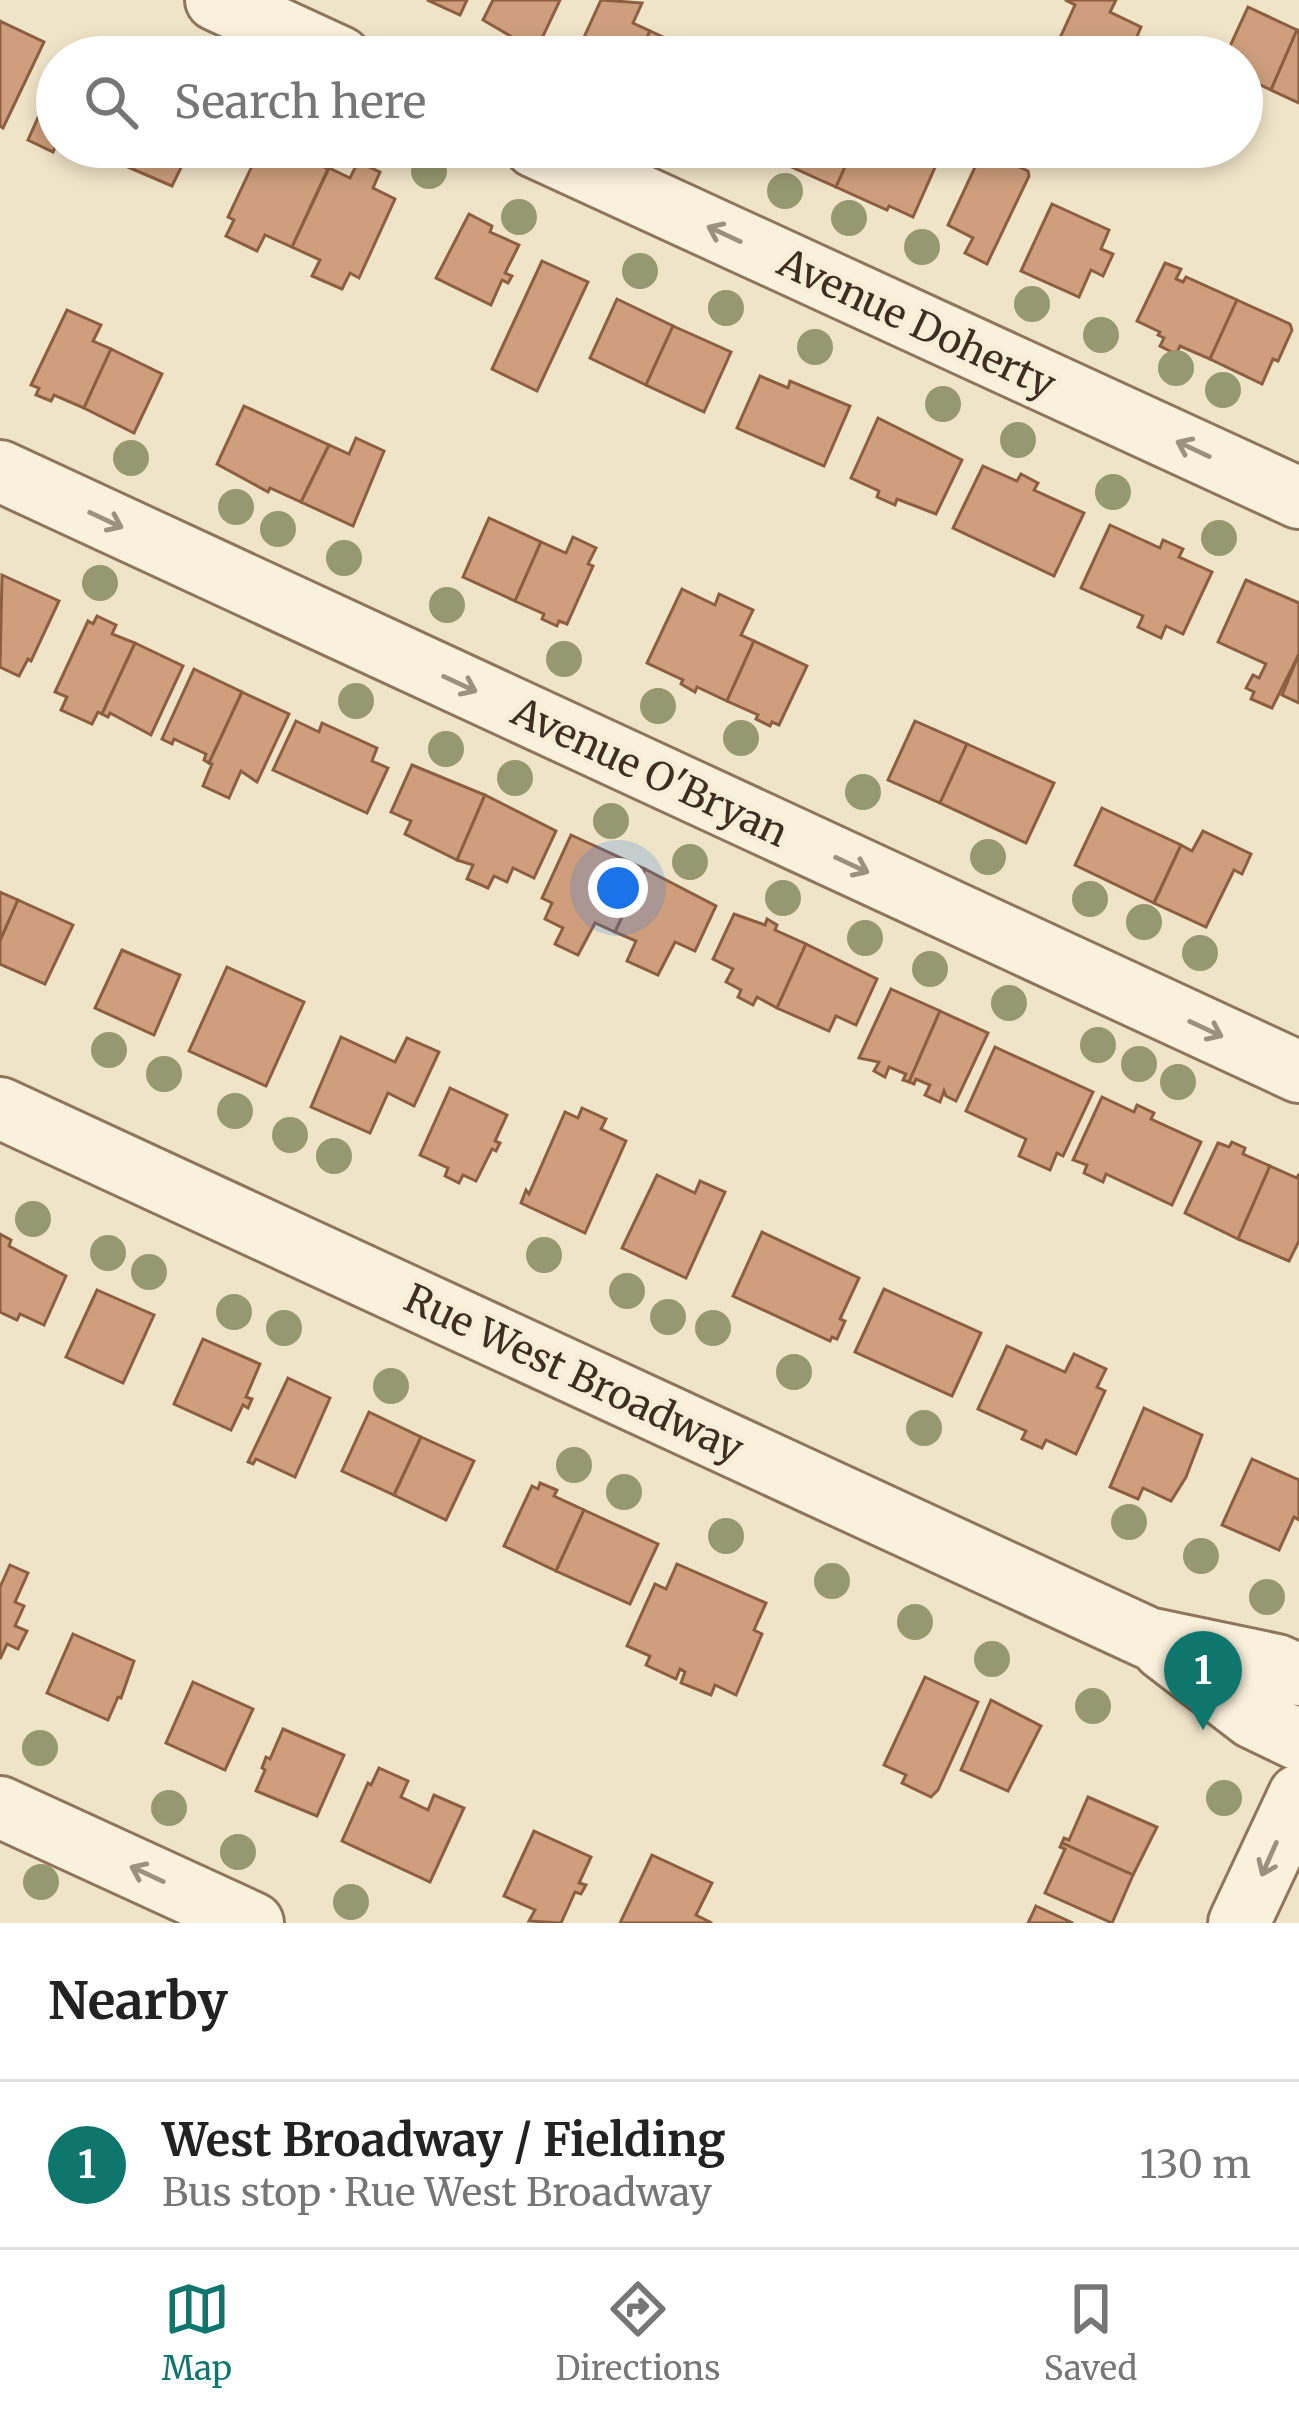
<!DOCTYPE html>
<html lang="en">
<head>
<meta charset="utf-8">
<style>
	:root { --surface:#fff; --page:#f2f2f2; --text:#222; --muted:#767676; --line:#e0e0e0; --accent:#0f766e }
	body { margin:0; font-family:Merriweather,serif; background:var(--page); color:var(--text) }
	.you { position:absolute; left:618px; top:888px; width:42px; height:42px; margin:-30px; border:9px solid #fff; border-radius:50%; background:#1a73e8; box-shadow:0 0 0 18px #1a73e833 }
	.badge { display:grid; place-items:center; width:78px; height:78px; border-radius:50%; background:var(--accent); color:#fff; font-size:39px; font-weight:700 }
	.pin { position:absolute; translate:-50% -99px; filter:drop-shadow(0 3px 6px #0008) }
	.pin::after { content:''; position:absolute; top:63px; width:42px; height:36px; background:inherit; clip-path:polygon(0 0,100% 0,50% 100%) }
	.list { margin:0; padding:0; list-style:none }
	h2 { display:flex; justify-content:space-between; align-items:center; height:156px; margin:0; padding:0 48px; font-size:51px }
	h2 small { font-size:39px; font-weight:400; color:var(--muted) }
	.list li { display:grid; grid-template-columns:78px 1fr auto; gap:36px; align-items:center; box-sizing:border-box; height:168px; padding:0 48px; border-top:3px solid var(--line) }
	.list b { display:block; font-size:45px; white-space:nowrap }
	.list p { margin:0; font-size:39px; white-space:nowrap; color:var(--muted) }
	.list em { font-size:39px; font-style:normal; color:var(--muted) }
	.icon { flex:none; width:66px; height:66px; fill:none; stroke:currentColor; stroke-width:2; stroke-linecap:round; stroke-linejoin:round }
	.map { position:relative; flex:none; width:1299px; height:1923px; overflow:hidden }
	.search { position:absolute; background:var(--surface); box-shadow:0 6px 18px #0003; left:36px; right:36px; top:36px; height:132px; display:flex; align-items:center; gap:30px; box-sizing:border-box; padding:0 42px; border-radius:66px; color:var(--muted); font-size:45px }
	.sheet { height:324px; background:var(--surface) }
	nav { display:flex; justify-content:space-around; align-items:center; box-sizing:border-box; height:168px; border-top:3px solid var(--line); background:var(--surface); font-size:33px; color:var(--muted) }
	nav a { display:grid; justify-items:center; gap:6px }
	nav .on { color:var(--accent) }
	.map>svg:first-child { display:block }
	.building { fill:#cf9f7d; stroke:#8d5f41; stroke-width:3 }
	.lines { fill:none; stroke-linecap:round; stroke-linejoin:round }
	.minor-casing { stroke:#8d765c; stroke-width:66 }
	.minor { stroke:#faf1dc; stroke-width:60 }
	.tree { fill:#96986f }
	.oneway { stroke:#9c907e }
	.labels { text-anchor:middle; stroke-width:10; stroke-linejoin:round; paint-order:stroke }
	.street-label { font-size:39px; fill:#3d2e20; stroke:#f7eed8 }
</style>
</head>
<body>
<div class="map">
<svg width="1299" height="1923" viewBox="0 0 1299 1923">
	<rect width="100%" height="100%" fill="#f0e4c8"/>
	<g class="building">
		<path d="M427 0H467L460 15Z"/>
		<path d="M493 0H560L536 51 483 20Z"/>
		<path d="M601 0 642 3 633 23 650 31 638 57H575Z"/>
		<path d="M1065 0H1116L1110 12 1141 27 1128 57H1101L1060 38 1075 5Z"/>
		<path d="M1248 7 1297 30 1271 90 1242 76V57H1225Z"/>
		<path d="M0 21 44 42 3 128 0 126Z"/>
		<path d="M1297 30 1299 31V103L1271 90Z"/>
		<path d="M650 31 701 54 699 57H638Z"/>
		<path d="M57 75V143L53 152 28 140Z"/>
		<path d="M106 147H191L172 186 102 156Z"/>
		<path d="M261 147H281L328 169 292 247 265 235 257 251 226 236 234 220 228 217Z"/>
		<path d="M763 147H854L836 187 785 164 787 160Z"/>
		<path d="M854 147H906L936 165 913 217 889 206 887 210 836 187Z"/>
		<path d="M983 150 1028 171 1029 176 987 264 965 253 973 238 948 225Z"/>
		<path d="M358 162 380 172 373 188 395 199 359 278 350 273 342 289 312 276 320 260 292 247 329 168 350 178Z"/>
		<path d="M1052 204 1109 230 1101 249 1113 254 1103 276 1091 270 1079 297 1021 271Z"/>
		<path d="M469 214 492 226 490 232 519 245 505 273 512 276 508 283 502 280 491 305 436 278Z"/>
		<path d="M542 261 588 282 537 391 492 369Z"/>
		<path d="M1165 263 1181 269 1176 279 1183 282 1186 277 1237 300 1210 359 1180 346 1176 354 1160 346 1164 338 1158 335 1160 332 1137 321Z"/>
		<path d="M617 299 673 326 646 385 590 358Z"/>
		<path d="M1237 300 1290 324 1292 330 1278 361 1273 359 1262 384 1210 359Z"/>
		<path d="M67 310 101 325 93 341 111 349 84 408 54 395 51 401 36 395 39 388 31 385Z"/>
		<path d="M673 326 731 352 704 412 646 385Z"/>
		<path d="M111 349 162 374 134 433 84 408Z"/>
		<path d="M760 376 788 388 790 381 850 406 824 466 737 428Z"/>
		<path d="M244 406 329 445 301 502 270 488 268 492 217 464Z"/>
		<path d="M878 418 962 460 936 514 897 499 895 505 877 497 879 491 851 478Z"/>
		<path d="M356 438 384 451 353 526 301 502 329 445 349 454Z"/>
		<path d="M983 466 1017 481 1021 474 1038 483 1034 490 1084 513 1054 576 953 528Z"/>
		<path d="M489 518 541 542 515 601 463 577Z"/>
		<path d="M1110 525 1160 548 1163 540 1183 549 1179 557 1212 572 1183 634 1166 626 1161 638 1138 627 1143 616 1081 588Z"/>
		<path d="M573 537 596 548 588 564 593 566 567 624 559 621 557 626 542 619 544 614 515 601 541 542 566 553Z"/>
		<path d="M2 575 59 601 31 661 28 659 19 676 0 667Z"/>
		<path d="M1246 580 1299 603V654L1272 708 1251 699 1254 692 1246 688 1253 675 1259 678 1266 664 1218 642Z"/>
		<path d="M682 589 715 605 719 594 753 610 741 635 754 641 727 701 697 687 695 692 681 684 683 680 647 663Z"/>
		<path d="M97 616 116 625 112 634 135 643 102 714 98 712 92 724 61 710 67 697 55 692 88 621 93 624Z"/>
		<path d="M754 641 807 666 779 725 772 722 770 726 756 719 758 715 727 701Z"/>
		<path d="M135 643 183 666 151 735 110 713 108 717 102 714Z"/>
		<path d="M1299 654V703L1282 695Z"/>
		<path d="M194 669 242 692 209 763 204 760 206 754 174 739 172 744 162 739Z"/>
		<path d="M242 692 289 714 257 782 241 771 229 798 203 786 212 764 209 763Z"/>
		<path d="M296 721 319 732 322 723 377 748 372 761 388 768 367 813 273 770Z"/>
		<path d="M915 721 967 744 940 803 888 780Z"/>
		<path d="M967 744 1054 783 1026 843 940 803Z"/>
		<path d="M412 765 485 795 457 860 405 834 411 821 391 812Z"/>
		<path d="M485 795 556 831 534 878 513 868 507 882 494 876 488 888 467 879 473 865 457 860Z"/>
		<path d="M1102 808 1181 845 1154 903 1075 865Z"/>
		<path d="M1203 831 1251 854 1242 874 1234 870 1206 927 1154 903 1181 845 1192 851Z"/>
		<path d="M571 835 645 869 615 932 595 923 578 955 555 944 563 928 545 919 552 903 542 898Z"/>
		<path d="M645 869 716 906 695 951 675 942 658 975 627 961 636 941 615 932Z"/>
		<path d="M0 892 18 900 0 941Z"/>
		<path d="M18 900 73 925 45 984 0 964V941Z"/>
		<path d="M734 914 765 925 767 919 777 925 775 930 806 944 777 1008 757 997 753 1005 738 997 741 990 726 982 733 969 713 959Z"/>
		<path d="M806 944 877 979 856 1025 836 1016 829 1031 777 1008Z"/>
		<path d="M122 950 180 975 154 1035 95 1008Z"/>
		<path d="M227 967 304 1002 266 1086 189 1051Z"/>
		<path d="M891 989 940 1011 909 1082 903 1080 906 1074 889 1067 885 1077 874 1071 879 1062 859 1058Z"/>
		<path d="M940 1011 988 1033 956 1101 946 1096 944 1091 940 1102 925 1095 930 1085 916 1079 914 1084 909 1082Z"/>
		<path d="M341 1037 395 1062 407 1038 439 1052 414 1106 388 1093 370 1133 311 1107Z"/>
		<path d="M995 1047 1093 1092 1063 1156 1057 1153 1050 1170 1019 1156 1026 1139 966 1111Z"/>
		<path d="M450 1088 507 1115 495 1141 500 1143 496 1151 492 1149 476 1181 463 1175 459 1183 445 1176 448 1168 420 1155Z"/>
		<path d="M1102 1097 1134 1112 1137 1105 1154 1113 1151 1119 1201 1142 1172 1205 1106 1174 1103 1182 1084 1173 1087 1165 1073 1160Z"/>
		<path d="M582 1108 606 1119 601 1129 626 1141 585 1233 521 1203 526 1190 529 1194 565 1112 578 1118Z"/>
		<path d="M1232 1142 1245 1148 1243 1154 1270 1166 1238 1239 1185 1213 1218 1143 1229 1147Z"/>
		<path d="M1270 1166 1297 1178 1299 1174V1241L1289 1261 1238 1239Z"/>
		<path d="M657 1175 695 1193 700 1181 725 1192 686 1278 622 1248Z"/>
		<path d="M762 1232 859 1278 840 1319 845 1321 837 1339 832 1337 830 1341 733 1296Z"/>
		<path d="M0 1234 11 1240 9 1246 66 1276 44 1325 20 1314 17 1320 0 1312Z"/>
		<path d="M884 1289 981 1333 952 1396 855 1352Z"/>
		<path d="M97 1290 154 1315 123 1383 66 1357Z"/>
		<path d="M203 1339 260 1364 246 1397 252 1399 248 1408 243 1405 231 1430 174 1404Z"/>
		<path d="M1007 1346 1065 1372 1074 1354 1106 1369 1097 1387 1105 1391 1076 1454 1046 1440 1042 1448 1022 1439 1026 1431 978 1409Z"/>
		<path d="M288 1378 330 1398 295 1477 256 1459 253 1464 248 1462Z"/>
		<path d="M1144 1408 1202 1435 1186 1477 1171 1501 1143 1488 1138 1499 1110 1487Z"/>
		<path d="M369 1412 421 1437 394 1495 342 1471Z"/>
		<path d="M421 1437 474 1461 446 1520 394 1495Z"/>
		<path d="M1252 1459 1299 1480V1520L1294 1517 1279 1550 1222 1525Z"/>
		<path d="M540 1483 557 1490 554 1496 584 1510 556 1571 504 1546 532 1486 538 1489Z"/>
		<path d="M584 1510 658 1544 630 1604 556 1571Z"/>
		<path d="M677 1564 766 1603 754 1630 762 1634 736 1695 715 1685 711 1695 681 1683 685 1672 680 1669 676 1679 646 1665 650 1656 627 1646 655 1584 666 1589Z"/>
		<path d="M10 1565 28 1573 15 1602 24 1606 15 1626 27 1631 18 1649 7 1644 0 1659V1587Z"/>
		<path d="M73 1634 134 1661 121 1698 118 1697 108 1720 47 1693Z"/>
		<path d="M925 1677 978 1702 938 1790 931 1797 902 1783 906 1775 884 1765Z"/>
		<path d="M193 1682 253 1709 225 1770 166 1743Z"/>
		<path d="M991 1700 1041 1726 1008 1791 961 1770Z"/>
		<path d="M283 1729 344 1755 317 1816 256 1791 265 1770 262 1768 266 1757 270 1759Z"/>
		<path d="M379 1768 408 1781 401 1797 428 1810 434 1795 464 1808 430 1882 342 1841 368 1783 371 1785Z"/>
		<path d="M1088 1797 1157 1827 1133 1875 1062 1843 1064 1838 1069 1840Z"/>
		<path d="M534 1831 591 1857 579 1883 586 1885 581 1894 575 1892 561 1923 529 1921 535 1910 504 1896Z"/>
		<path d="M1062 1843 1133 1875 1112 1923 1045 1893 1065 1849 1060 1847Z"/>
		<path d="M652 1855 712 1883 696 1915 712 1923H620Z"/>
		<path d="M1036 1906 1073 1923H1028Z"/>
	</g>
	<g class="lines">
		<g class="minor-casing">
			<g id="minor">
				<path d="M216 0 340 57"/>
				<path d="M535 147 1299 498"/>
				<path d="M0 471 1299 1072"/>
				<path d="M0 1108 1148 1638 1277 1665 1299 1675"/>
				<path d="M1163 1649 1253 1718 1299 1740"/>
				<path d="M0 1807 253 1923"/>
				<path d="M1239 1923 1299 1795"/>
			</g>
		</g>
		<use href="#minor" class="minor"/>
	</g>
	<g class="tree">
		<circle cx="429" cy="171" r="18"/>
		<circle cx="785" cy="191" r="18"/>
		<circle cx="519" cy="217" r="18"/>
		<circle cx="849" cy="218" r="18"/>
		<circle cx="922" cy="247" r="18"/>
		<circle cx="640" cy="271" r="18"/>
		<circle cx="1032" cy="304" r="18"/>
		<circle cx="726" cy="308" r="18"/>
		<circle cx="1101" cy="335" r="18"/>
		<circle cx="815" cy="347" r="18"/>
		<circle cx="1176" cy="368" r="18"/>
		<circle cx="1223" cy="390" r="18"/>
		<circle cx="943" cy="404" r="18"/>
		<circle cx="1018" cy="440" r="18"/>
		<circle cx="131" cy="458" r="18"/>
		<circle cx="1113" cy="492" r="18"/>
		<circle cx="236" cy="507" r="18"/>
		<circle cx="278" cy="529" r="18"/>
		<circle cx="1219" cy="538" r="18"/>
		<circle cx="344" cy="558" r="18"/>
		<circle cx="100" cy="583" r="18"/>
		<circle cx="447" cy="605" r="18"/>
		<circle cx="564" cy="659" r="18"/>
		<circle cx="356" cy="701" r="18"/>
		<circle cx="658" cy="706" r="18"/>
		<circle cx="741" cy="738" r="18"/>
		<circle cx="446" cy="749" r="18"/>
		<circle cx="515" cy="778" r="18"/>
		<circle cx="863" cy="792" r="18"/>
		<circle cx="611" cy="821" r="18"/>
		<circle cx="988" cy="857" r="18"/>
		<circle cx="690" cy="862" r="18"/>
		<circle cx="783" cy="898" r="18"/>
		<circle cx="1090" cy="899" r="18"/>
		<circle cx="1144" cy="922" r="18"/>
		<circle cx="865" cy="938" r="18"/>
		<circle cx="1200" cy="953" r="18"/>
		<circle cx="930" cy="969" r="18"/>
		<circle cx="1009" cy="1003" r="18"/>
		<circle cx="1098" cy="1045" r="18"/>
		<circle cx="109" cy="1050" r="18"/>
		<circle cx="1139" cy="1064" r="18"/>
		<circle cx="164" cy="1074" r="18"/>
		<circle cx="1178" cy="1082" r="18"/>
		<circle cx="235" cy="1111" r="18"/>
		<circle cx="290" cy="1135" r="18"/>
		<circle cx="334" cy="1156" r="18"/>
		<circle cx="33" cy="1219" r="18"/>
		<circle cx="108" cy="1253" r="18"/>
		<circle cx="544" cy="1255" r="18"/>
		<circle cx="149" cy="1272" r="18"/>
		<circle cx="627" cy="1291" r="18"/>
		<circle cx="234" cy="1312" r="18"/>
		<circle cx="668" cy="1317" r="18"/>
		<circle cx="284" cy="1328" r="18"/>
		<circle cx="713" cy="1328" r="18"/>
		<circle cx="794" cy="1372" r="18"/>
		<circle cx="391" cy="1386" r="18"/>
		<circle cx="924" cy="1428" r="18"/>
		<circle cx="574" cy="1465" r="18"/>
		<circle cx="624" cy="1492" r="18"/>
		<circle cx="1129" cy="1522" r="18"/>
		<circle cx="726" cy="1536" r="18"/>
		<circle cx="1201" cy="1556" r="18"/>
		<circle cx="832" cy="1581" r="18"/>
		<circle cx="1267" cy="1597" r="18"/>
		<circle cx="915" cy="1622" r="18"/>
		<circle cx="992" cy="1659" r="18"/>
		<circle cx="1093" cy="1706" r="18"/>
		<circle cx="40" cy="1748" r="18"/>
		<circle cx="1224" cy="1798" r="18"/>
		<circle cx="169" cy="1808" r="18"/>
		<circle cx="238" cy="1852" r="18"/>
		<circle cx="41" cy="1882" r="18"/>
		<circle cx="351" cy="1902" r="18"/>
	</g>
	<defs><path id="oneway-shaft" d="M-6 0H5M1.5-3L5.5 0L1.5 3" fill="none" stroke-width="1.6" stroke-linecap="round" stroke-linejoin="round" transform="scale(3)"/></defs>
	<g class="oneway">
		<use href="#oneway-shaft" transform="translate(724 234) rotate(-155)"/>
		<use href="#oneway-shaft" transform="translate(1193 449) rotate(-155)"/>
		<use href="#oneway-shaft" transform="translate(106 520) rotate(25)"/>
		<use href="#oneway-shaft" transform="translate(460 684) rotate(25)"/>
		<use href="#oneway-shaft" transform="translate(852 865) rotate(25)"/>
		<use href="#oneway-shaft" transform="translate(1206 1029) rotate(25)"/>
		<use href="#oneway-shaft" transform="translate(1269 1859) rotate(114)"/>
		<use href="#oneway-shaft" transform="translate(147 1874) rotate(-155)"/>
	</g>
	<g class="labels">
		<g class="street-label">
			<text transform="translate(917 323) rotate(25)" y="14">Avenue Doherty</text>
			<text transform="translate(650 772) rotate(25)" y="14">Avenue O'Bryan</text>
			<text transform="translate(574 1373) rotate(25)" y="14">Rue West Broadway</text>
		</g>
	</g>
</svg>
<div class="you"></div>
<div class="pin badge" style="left:1203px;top:1730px">1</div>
<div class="search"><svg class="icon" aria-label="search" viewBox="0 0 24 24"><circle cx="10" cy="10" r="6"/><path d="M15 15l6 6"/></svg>Search here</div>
</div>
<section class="sheet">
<h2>Nearby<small></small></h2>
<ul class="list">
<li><span class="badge">1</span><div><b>West Broadway / Fielding</b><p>Bus stop · Rue West Broadway</p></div><em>130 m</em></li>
</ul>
</section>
<nav>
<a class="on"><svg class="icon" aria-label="map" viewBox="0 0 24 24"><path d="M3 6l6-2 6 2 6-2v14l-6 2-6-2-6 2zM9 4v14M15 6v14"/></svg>Map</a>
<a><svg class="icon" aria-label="directions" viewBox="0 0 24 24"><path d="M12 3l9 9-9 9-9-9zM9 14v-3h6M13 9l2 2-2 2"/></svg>Directions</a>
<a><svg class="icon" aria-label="saved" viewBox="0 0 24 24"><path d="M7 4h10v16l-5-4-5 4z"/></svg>Saved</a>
</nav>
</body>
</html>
